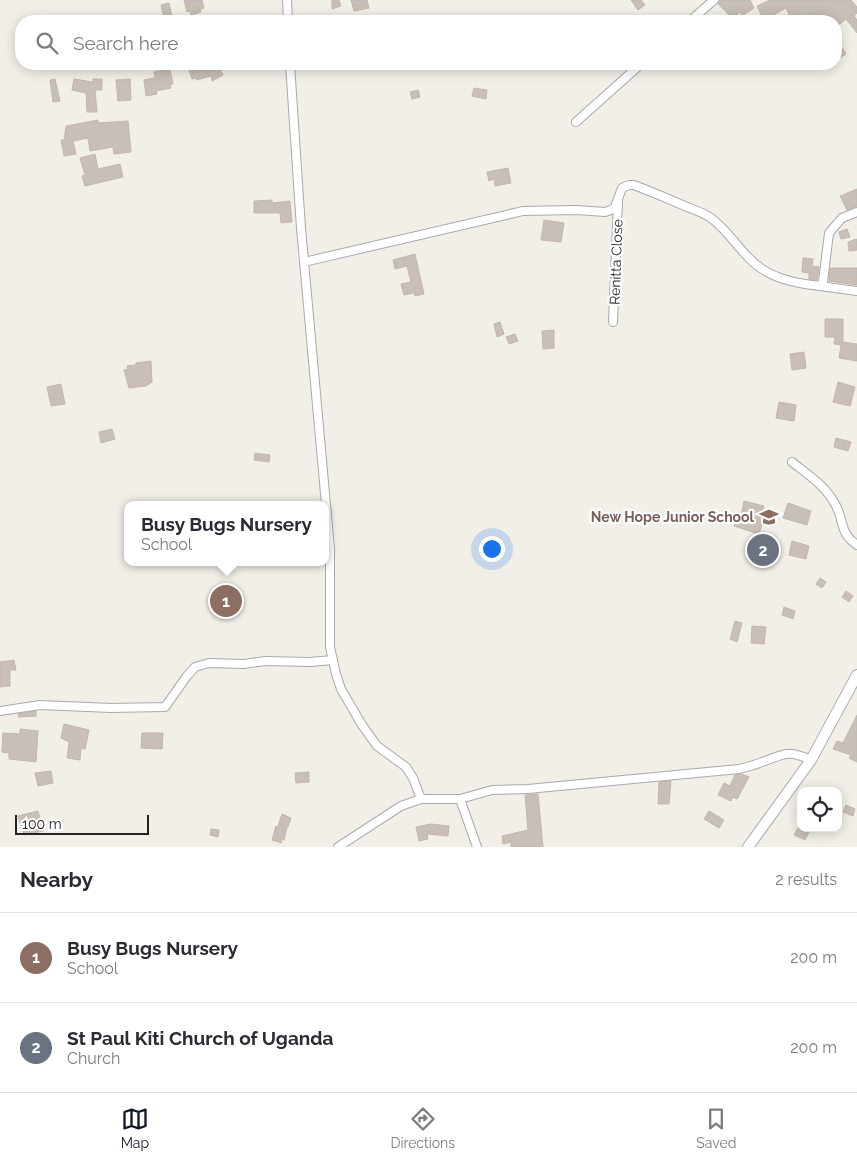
<!DOCTYPE html>
<html lang="en">
<head>
<meta charset="utf-8">
<style>
	:root { --surface:#fff; --page:#f7f7f7; --text:#2b2b33; --muted:#7c7c81; --line:#e1e1e2; --accent:#111827 }
	body { margin:0; font-family:Raleway,sans-serif; background:var(--page); color:var(--text) }
	.controls { position:absolute; right:15px; bottom:15px; display:grid; overflow:hidden; border-radius:10px; box-shadow:0 2px 12px #0003 }
	.controls button { width:45px; height:45px; display:grid; place-items:center; padding:0; border:0; border-bottom:1px solid var(--line); background:var(--surface); color:var(--text); font:25px sans-serif }
	.scale { position:absolute; left:15px; bottom:12px; width:134px; box-sizing:border-box; padding-left:5px; border:2px solid #222; border-top:0; font-size:14px; line-height:18px; white-space:nowrap; color:#222; -webkit-text-stroke:4px #fff; paint-order:stroke }
	.you { position:absolute; left:491px; top:548px; width:18px; height:18px; margin:-12px; border:4px solid #fff; border-radius:50%; background:#1a73e8; box-shadow:0 0 0 8px #1a73e833 }
	.badge { display:grid; place-items:center; width:32px; height:32px; border-radius:50%; background:var(--accent); color:#fff; font-size:16px; font-weight:700 }
	.pin { position:absolute; translate:-50% -50%; border:2px solid #fff; box-shadow:0 1px 5px #0006 }
	.popup { position:absolute; left:124px; top:501px; width:205px; height:65px; box-sizing:border-box; display:grid; place-content:center; border-radius:10px; background:var(--surface); filter:drop-shadow(0 1px 4px #0005); font-size:16px; white-space:nowrap; color:var(--muted) }
	.popup b { font-size:19px; color:var(--text) }
	.popup::after { content:''; position:absolute; left:50%; top:100%; margin-left:-10px; border:10px solid transparent; border-top-color:var(--surface) }
	.list { margin:0; padding:0; list-style:none }
	h2 { display:flex; justify-content:space-between; align-items:center; height:65px; margin:0; padding:0 20px; font-size:21px }
	h2 small { font-size:16px; font-weight:400; color:var(--muted) }
	.list li { display:grid; grid-template-columns:32px 1fr auto; gap:15px; align-items:center; box-sizing:border-box; height:90px; padding:0 20px; border-top:1px solid var(--line) }
	.list b { display:block; font-size:19px; white-space:nowrap }
	.list p { margin:0; font-size:16px; white-space:nowrap; color:var(--muted) }
	.list em { font-size:16px; font-style:normal; color:var(--muted) }
	.icon { flex:none; width:28px; height:28px; fill:none; stroke:currentColor; stroke-width:2; stroke-linecap:round; stroke-linejoin:round }
	.map { position:relative; flex:none; width:857px; height:847px; overflow:hidden }
	.search { position:absolute; background:var(--surface); box-shadow:0 2px 12px #0003; left:15px; right:15px; top:15px; height:55px; display:flex; align-items:center; gap:12px; box-sizing:border-box; padding:0 18px; border-radius:20px; color:var(--muted); font-size:19px }
	.sheet { height:245px; background:var(--surface) }
	nav { display:flex; justify-content:space-around; align-items:center; box-sizing:border-box; height:70px; border-top:1px solid var(--line); background:var(--surface); font-size:14px; color:var(--muted) }
	nav a { display:grid; justify-items:center; gap:2px }
	nav .on { color:var(--accent) }
	.map>svg:first-child { display:block }
	.building { fill:#c7bfb8; stroke:#c4b6ab }
	.lines { fill:none; stroke-linecap:round; stroke-linejoin:round }
	.minor-casing { stroke:#a9a9a9; stroke-width:10 }
	.tertiary-casing { stroke:#a9a9a9; stroke-width:12 }
	.minor { stroke:#fff; stroke-width:8 }
	.tertiary { stroke:#fff; stroke-width:10 }
	.labels { text-anchor:middle; stroke-width:4.5; stroke-linejoin:round; paint-order:stroke }
	.street-label { font-size:14px; fill:#222; stroke:#fff }
	.education-label { font-size:14px; font-weight:bold; fill:#785e54; stroke:#fff; text-anchor:end }
</style>
</head>
<body>
<div class="map">
<svg width="857" height="847" viewBox="0 0 857 847">
	<rect width="100%" height="100%" fill="#f2efe9"/>
	<g class="building">
		<path d="M184 0H202L204 8 200 9 201 12 191 15 190 11 187 12Z"/>
		<path d="M332 0H339L341 6 332 9Z"/>
		<path d="M351 0H367L369 8 354 11Z"/>
		<path d="M631 0H641L645 5 638 10Z"/>
		<path d="M720 0H750L754 8 742 16 740 12 733 19 718 4Z"/>
		<path d="M770 0H851L857 7V13L854 16 857 20V33L846 19 836 27V21H792L786 8 772 16 775 21H764L757 6Z"/>
		<path d="M169 3 172 17 164 19 161 5Z"/>
		<path d="M836 38 846 54 836 60Z"/>
		<path d="M187 64H232L233 65 220 69 223 75 212 81 211 76 197 80 196 78 192 79Z"/>
		<path d="M170 69 173 84 170 85 171 88 156 91 157 94 146 96 144 80 155 78 154 72Z"/>
		<path d="M55 79 60 101 53 102 50 80Z"/>
		<path d="M74 79 93 82V79H102V90H95L97 112H87L86 93 72 90Z"/>
		<path d="M130 79 131 100 118 101 116 80Z"/>
		<path d="M474 88 487 90 486 99 472 96Z"/>
		<path d="M418 90 420 97 412 99 410 92Z"/>
		<path d="M98 120V123L128 121 131 152 114 154 113 147 90 151 88 138 73 141 76 154 64 156 61 140H64L66 126Z"/>
		<path d="M95 154 98 169 120 164 123 177 85 186 82 176 85 175 80 158Z"/>
		<path d="M508 168 511 183 495 186 494 179 489 181 487 172Z"/>
		<path d="M857 189V206L847 210 840 196Z"/>
		<path d="M272 200V203L290 201 292 222 281 223 280 213H254V201Z"/>
		<path d="M544 220 564 223 561 242 541 240Z"/>
		<path d="M847 229 850 237 841 239 839 232Z"/>
		<path d="M857 239V250L849 251 848 242Z"/>
		<path d="M415 254 424 294 415 296 414 293 404 295 401 284 411 282 407 266 395 269 393 260Z"/>
		<path d="M803 258 813 259 812 266 819 267 817 280 809 279V273L802 272Z"/>
		<path d="M830 268H857V285L829 281Z"/>
		<path d="M825 319H843V342L857 344V361L839 358 841 345 834 344 835 337H825Z"/>
		<path d="M500 322 504 334 497 337 494 324Z"/>
		<path d="M554 330V348L543 349 542 331Z"/>
		<path d="M515 334 518 341 509 344 506 337Z"/>
		<path d="M804 352 806 368 792 370 790 354Z"/>
		<path d="M151 361 152 382 146 386 129 388 124 370 128 369 127 366 136 365V363Z"/>
		<path d="M838 382 855 387 850 406 833 402Z"/>
		<path d="M61 384 65 404 51 406 47 387Z"/>
		<path d="M779 402 796 405 794 421 776 418Z"/>
		<path d="M112 429 115 439 101 443 99 432Z"/>
		<path d="M836 438 851 442 848 451 834 447Z"/>
		<path d="M255 453 270 455 269 462 254 460Z"/>
		<path d="M744 501 764 506 761 515 765 516 759 534 734 526 737 515 741 516Z"/>
		<path d="M788 503 811 511 807 525 783 518Z"/>
		<path d="M792 541 809 546 806 559 789 555Z"/>
		<path d="M820 578 826 582 822 588 816 584Z"/>
		<path d="M846 591 853 596 849 602 842 597Z"/>
		<path d="M784 607 795 611 793 619 782 615Z"/>
		<path d="M735 621 742 623 737 642 730 639Z"/>
		<path d="M752 626 766 627 764 644 751 643Z"/>
		<path d="M14 660 16 670H10V686L0 687V662Z"/>
		<path d="M36 711V716L19 717 18 714Z"/>
		<path d="M857 715V762L849 758 851 755 833 749 837 741 843 743Z"/>
		<path d="M64 724 89 730 85 749 81 748 80 760 67 758 69 742 61 738Z"/>
		<path d="M20 729 38 731 36 762 9 759V753L2 752 3 733 20 734Z"/>
		<path d="M142 733H163L162 749 141 748Z"/>
		<path d="M51 771 53 783 38 786 35 773Z"/>
		<path d="M309 772V782L296 783 295 773Z"/>
		<path d="M742 774 749 777 737 799 733 797 731 801 718 795 724 783 730 786 735 775Z"/>
		<path d="M671 781 669 804H658L659 782Z"/>
		<path d="M538 794 543 847H511V842L503 844 502 836 528 830 525 795Z"/>
		<path d="M846 805 855 809 853 816 843 812Z"/>
		<path d="M38 811 43 831 24 835 18 816Z"/>
		<path d="M709 811 724 820 719 828 704 819Z"/>
		<path d="M282 814 291 818 288 827H287L284 840H280L282 843 272 840 276 826 277 829Z"/>
		<path d="M431 824 449 826 448 836 427 834 428 839 419 841 416 827Z"/>
		<path d="M798 828H811L805 840 794 835Z"/>
		<path d="M211 829 219 830 218 837 210 835Z"/>
	</g>
	<g class="lines">
		<g class="minor-casing">
			<g id="minor">
				<path d="M287 0 288 21"/>
				<path d="M690 21 714 0"/>
				<path d="M290 64 301 228 330 549V647L336 674 341 689 362 725 377 746 406 767 413 778 421 799"/>
				<path d="M576 122 641 64"/>
				<path d="M304 262 523 211 576 210 605 212 611 210 615 207 622 188 629 185H634C652 192 669 199 687 207 695 210 704 213 711 218 726 229 735 244 748 257 767 278 793 283 820 286L823 282 829 233 842 218 857 212"/>
				<path d="M820 286 857 291"/>
				<path d="M613 322 618 202"/>
				<path d="M792 462C807 474 826 486 835 504 845 520 838 532 857 545"/>
				<path d="M0 711 40 705 111 708 165 707 187 676 195 667 209 663 244 664 265 661 310 662 333 660"/>
				<path d="M460 799 477 847"/>
				<path d="M338 847 401 806 421 799H460L492 790 528 789 739 769C747 767 755 765 762 762 785 754 787 749 811 760"/>
			</g>
		</g>
		<g class="tertiary-casing">
			<path id="tertiary" d="M748 847 811 760 857 675"/>
		</g>
		<use href="#minor" class="minor"/>
		<use href="#tertiary" class="tertiary"/>
	</g>
	<defs>
		<g id="school-bare" transform="scale(1.5)"><path d="M0-5L7-2L0 1L-7-2ZM-4 1L0 2.5L4 1V4Q0 6-4 4Z" fill="#8d6e63" stroke="#fff" stroke-width="2.5" paint-order="stroke"/></g>
	</defs>
	<g fill-rule="evenodd">
		<use href="#school-bare" x="769" y="517"/>
	</g>
	<g class="labels">
		<g class="street-label">
			<text transform="translate(616 262) rotate(-88)" y="5">Renitta Close</text>
		</g>
		<g class="education-label">
			<text x="754" y="522">New Hope Junior School</text>
		</g>
	</g>
</svg>
<div class="controls">
<button><svg class="icon" aria-label="locate" viewBox="0 0 24 24"><circle cx="12" cy="12" r="6"/><path d="M12 2v4M12 18v4M2 12h4M18 12h4"/></svg></button>
</div>
<div class="scale">100 m</div>
<div class="you"></div>
<div class="pin badge" style="left:226px;top:601px;background:#8d6e63">1</div>
<div class="popup"><b>Busy Bugs Nursery</b>School</div>
<div class="pin badge" style="left:763px;top:550px;background:#6b7280">2</div>
<div class="search"><svg class="icon" aria-label="search" viewBox="0 0 24 24"><circle cx="10" cy="10" r="6"/><path d="M15 15l6 6"/></svg>Search here</div>
</div>
<section class="sheet">
<h2>Nearby<small>2 results</small></h2>
<ul class="list">
<li><span class="badge" style="background:#8d6e63">1</span><div><b>Busy Bugs Nursery</b><p>School</p></div><em>200 m</em></li>
<li><span class="badge" style="background:#6b7280">2</span><div><b>St Paul Kiti Church of Uganda</b><p>Church</p></div><em>200 m</em></li>
</ul>
</section>
<nav>
<a class="on"><svg class="icon" aria-label="map" viewBox="0 0 24 24"><path d="M3 6l6-2 6 2 6-2v14l-6 2-6-2-6 2zM9 4v14M15 6v14"/></svg>Map</a>
<a><svg class="icon" aria-label="directions" viewBox="0 0 24 24"><path d="M12 3l9 9-9 9-9-9zM9 14v-3h6M13 9l2 2-2 2"/></svg>Directions</a>
<a><svg class="icon" aria-label="saved" viewBox="0 0 24 24"><path d="M7 4h10v16l-5-4-5 4z"/></svg>Saved</a>
</nav>
</body>
</html>
